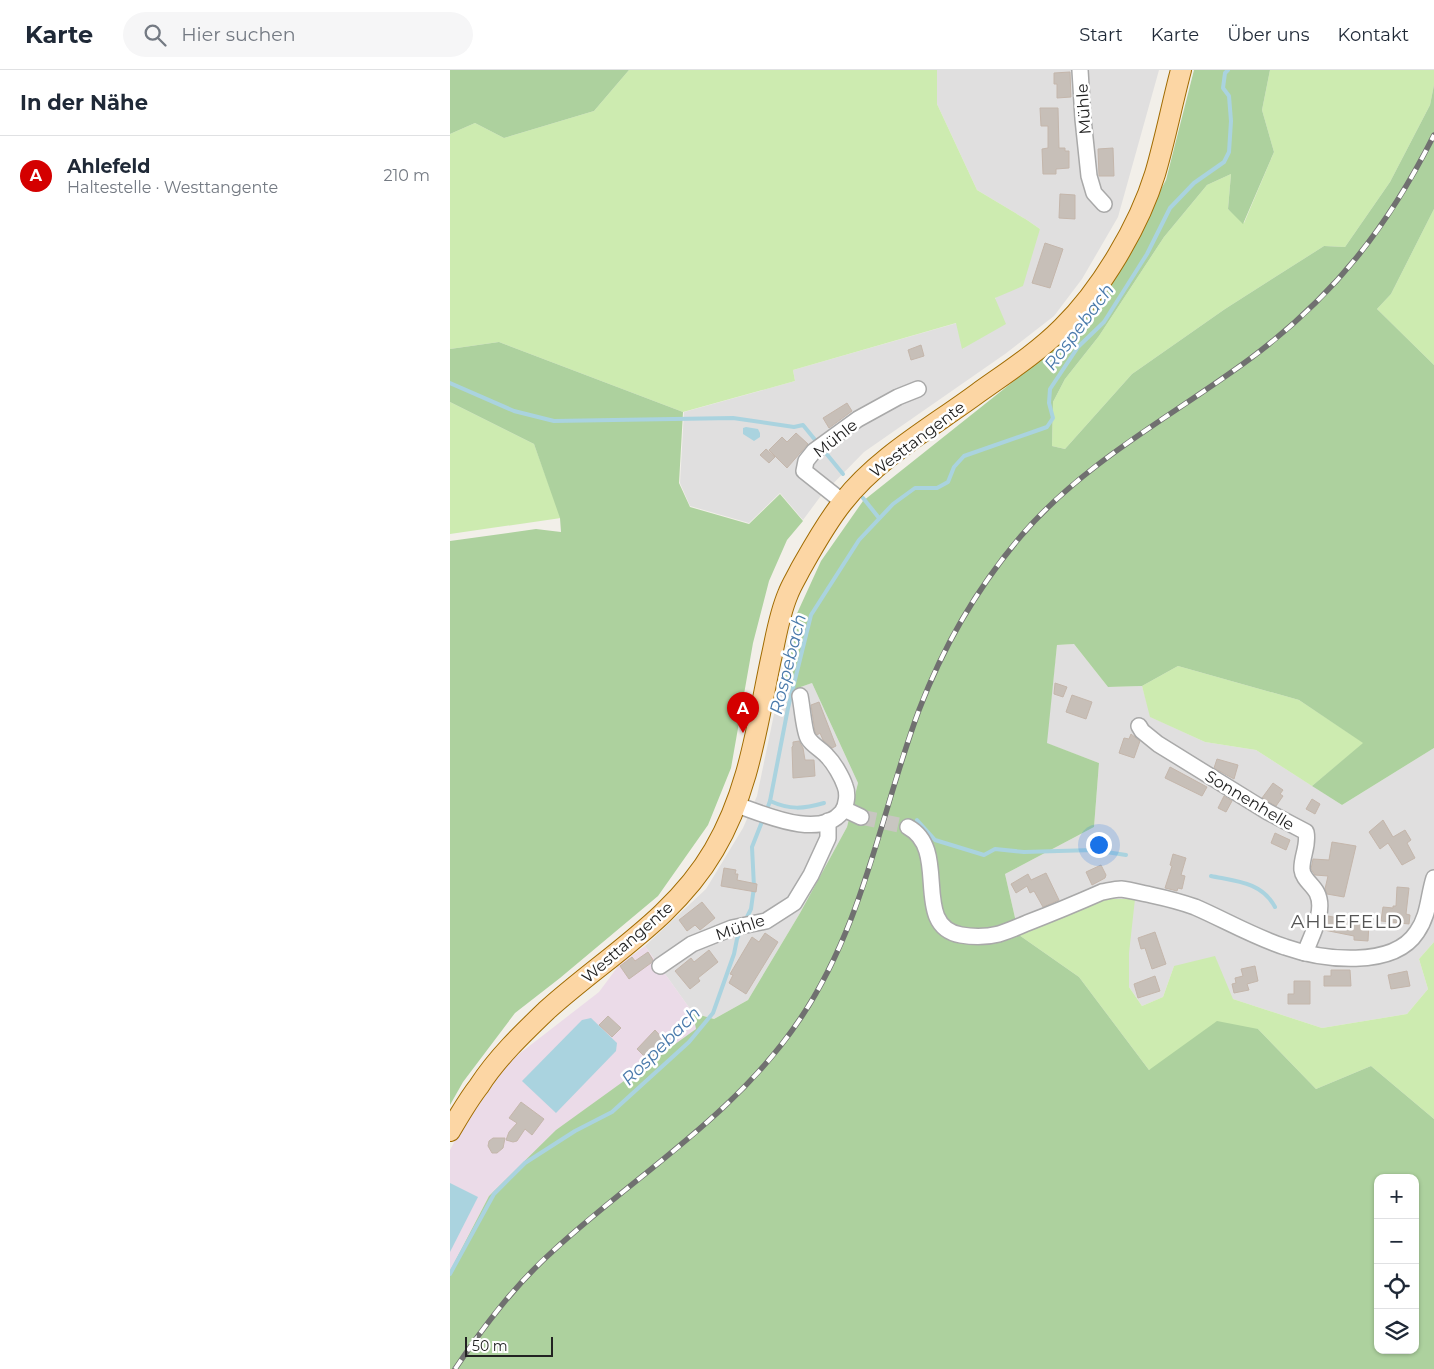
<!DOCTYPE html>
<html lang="de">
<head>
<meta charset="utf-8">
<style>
	:root { --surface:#fff; --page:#f6f6f7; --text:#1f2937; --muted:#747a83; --line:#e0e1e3; --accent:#d40000 }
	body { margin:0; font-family:Montserrat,sans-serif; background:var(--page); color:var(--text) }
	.controls { position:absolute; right:15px; bottom:15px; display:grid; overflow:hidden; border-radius:10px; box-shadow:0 1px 4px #0004 }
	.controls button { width:45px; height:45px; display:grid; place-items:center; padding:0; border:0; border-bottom:1px solid var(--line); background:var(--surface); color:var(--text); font:25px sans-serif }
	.scale { position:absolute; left:15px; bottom:12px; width:88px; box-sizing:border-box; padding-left:5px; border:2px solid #222; border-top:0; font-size:14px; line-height:18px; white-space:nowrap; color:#222; -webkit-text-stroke:4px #fff; paint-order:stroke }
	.you { position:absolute; left:648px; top:774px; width:18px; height:18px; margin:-12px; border:4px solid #fff; border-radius:50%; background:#1a73e8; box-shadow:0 0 0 8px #1a73e833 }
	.badge { display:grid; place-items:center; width:32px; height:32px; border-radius:50%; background:var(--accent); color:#fff; font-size:16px; font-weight:700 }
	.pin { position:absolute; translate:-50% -41px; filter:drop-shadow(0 1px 2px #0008) }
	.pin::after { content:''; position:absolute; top:26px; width:18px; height:15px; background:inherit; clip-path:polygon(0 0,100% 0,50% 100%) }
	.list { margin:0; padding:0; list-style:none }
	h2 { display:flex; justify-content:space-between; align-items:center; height:65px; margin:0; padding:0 20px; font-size:21px }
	h2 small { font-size:16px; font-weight:400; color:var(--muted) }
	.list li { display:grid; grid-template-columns:32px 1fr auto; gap:15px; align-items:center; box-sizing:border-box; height:80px; padding:0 20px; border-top:1px solid var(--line) }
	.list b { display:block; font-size:19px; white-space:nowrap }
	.list p { margin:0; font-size:16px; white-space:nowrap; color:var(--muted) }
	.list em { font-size:16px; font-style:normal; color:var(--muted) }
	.icon { flex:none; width:28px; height:28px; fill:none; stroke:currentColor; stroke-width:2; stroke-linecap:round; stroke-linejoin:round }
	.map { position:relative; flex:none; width:984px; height:1299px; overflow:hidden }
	header { display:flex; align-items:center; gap:30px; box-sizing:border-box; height:70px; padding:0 25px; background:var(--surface); border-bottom:1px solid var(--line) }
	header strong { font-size:24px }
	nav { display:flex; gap:28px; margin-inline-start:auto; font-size:18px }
	.search { width:350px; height:45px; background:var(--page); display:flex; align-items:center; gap:12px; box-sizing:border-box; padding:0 18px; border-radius:28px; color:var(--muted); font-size:19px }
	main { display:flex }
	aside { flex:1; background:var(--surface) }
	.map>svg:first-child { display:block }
	.residential { fill:#e0dfdf }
	.industrial { fill:#ebdbe8 }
	.grass { fill:#cdebb0 }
	.forest { fill:#add19e; fill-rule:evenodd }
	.water { fill:#aad3df }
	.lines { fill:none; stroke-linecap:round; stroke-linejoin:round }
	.stream { stroke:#aad3df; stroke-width:4 }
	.building { fill:#c7bfb8; stroke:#c4b6ab }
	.minor-tunnel { stroke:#c8c6c1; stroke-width:15; stroke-dasharray:15 8; stroke-linecap:butt }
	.minor-casing { stroke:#a9a9a9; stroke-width:18 }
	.major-casing { stroke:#a06b00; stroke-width:22 }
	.minor { stroke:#fff; stroke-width:15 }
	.major { stroke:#fcd6a4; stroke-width:20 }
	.rail-casing { stroke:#707070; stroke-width:5.5 }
	.rail { stroke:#fff; stroke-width:4; stroke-dasharray:11; stroke-linecap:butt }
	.labels { text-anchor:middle; stroke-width:5; stroke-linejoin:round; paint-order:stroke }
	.street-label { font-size:16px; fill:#222; stroke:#fff }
	.water-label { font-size:18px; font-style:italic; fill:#4a7aab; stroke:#fff }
	.quarter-label { font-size:19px; letter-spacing:1px; fill:#555; stroke:#fff }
</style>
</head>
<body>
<header>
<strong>Karte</strong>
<div class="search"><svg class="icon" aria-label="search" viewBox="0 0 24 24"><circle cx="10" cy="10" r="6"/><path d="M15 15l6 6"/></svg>Hier suchen</div>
<nav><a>Start</a><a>Karte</a><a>Über uns</a><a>Kontakt</a></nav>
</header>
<main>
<aside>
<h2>In der Nähe<small></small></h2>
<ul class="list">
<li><span class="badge">A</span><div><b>Ahlefeld</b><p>Haltestelle · Westtangente</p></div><em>210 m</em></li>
</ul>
</aside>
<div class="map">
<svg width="984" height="1299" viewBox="0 0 984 1299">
	<rect width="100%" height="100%" fill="#f2efe9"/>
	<g class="residential">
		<path d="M487 0H709L668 147 632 209 604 246 555 284 414 382 370 427 353 450 330 423 299 453 240 436 230 413 234 342 345 311 343 300 507 253 513 279 590 159 577 150 527 120 487 34Z"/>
		<path d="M624 574 658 617 692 616 701 647 755 672 806 680 892 735 984 678V872L969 889 978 919 957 944 872 958 783 929 724 896 713 927 692 936 679 917V883L646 829 569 865 555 804 644 757 649 693 596 673 607 575Z"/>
		<path d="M362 613 408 713 397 757 350 843 298 930 264 949 243 943 195 876 256 819 293 758 307 726 328 625Z"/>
	</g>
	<path class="industrial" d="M195 876 243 943 247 959 193 998 39 1126 0 1201V1080L9 1063 60 991 149 922 169 895Z"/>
	<g class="grass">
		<path d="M179 0H487V34L527 120 577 150 590 159 573 216 545 228 556 254 512 279 506 253 343 300 345 311 233 342 49 272 0 279V64L25 53 54 68 144 41Z"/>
		<path d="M820 0H984V15L980 35 940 112 895 177 874 176 775 239 682 304 615 379 602 376 603 332 615 309 649 266 714 167 757 115 781 104 778 139 794 153 824 82 812 40Z"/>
		<path d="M984 139V295L927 239 941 224Z"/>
		<path d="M0 332 84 374 111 448 0 464Z"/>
		<path d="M728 596 849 630 914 673 862 716 806 680 755 672 700 647 692 616Z"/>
		<path d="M646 829H685L679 883V917L692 936 713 927 724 896 765 886 783 929 872 958 957 944 978 919 969 889 984 872V1049L921 996 866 1019 808 959 699 1000 629 907 569 865Z"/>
	</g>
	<g class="forest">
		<path d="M0 0H179L144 41 54 68 25 53 0 64Z"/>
		<path d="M744 0H820L812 40 824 82 793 154 778 139 781 104 757 115 714 167 649 266 615 309 603 332 602 376 615 379 682 304 775 239 874 176 895 177 940 112 980 35 984 15V139L941 224 927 239 984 295V678L892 735 862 716 913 673 849 630 728 596 692 616 658 617 624 574 607 575 597 673 649 693 644 757 555 804 569 865 629 907 699 1000 767 951 808 959 866 1019 921 996 984 1049V1299H0V1201L39 1126 106 1060 246 959 243 943 264 949 298 930 350 843 397 757 408 713 362 613 328 625 344 550 371 491 413 431 623 264 666 202 716 110ZM928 1108H965V1280H928Z"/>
		<path d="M49 272 233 342 229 413 240 437 299 454 330 424 353 451 337 470 319 511 303 573 281 698 258 755 208 826 110 908 65 943 13 1012 0 1035V471L86 459 111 462 110 448 84 374 0 332V279Z"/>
	</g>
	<g class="water">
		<path d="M296 357 308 359 310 363V367L304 371 293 364V358Z"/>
		<path d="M141 948 167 973 166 981 106 1043 72 1011 132 950Z"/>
		<path d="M0 1113 28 1127 0 1182Z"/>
	</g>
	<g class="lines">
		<g class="stream">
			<path d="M0 313 64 341 104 351 283 348 344 357 353 355 366 371"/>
			<path d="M375 382 393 404"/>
			<path d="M413 428 429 448"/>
			<path d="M320 731C340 740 353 739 374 733"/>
			<path d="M316 742 320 731 338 638 361 545 409 470 443 434 465 418H487L498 412 504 397 514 386 597 357 603 348 599 333 600 319 628 277 654 252 697 184 720 138 744 113 774 92 779 82 781 51 779 26 773 18 775 3 778 0"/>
			<path d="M467 750 485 770 534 785 545 779 574 782 643 780 676 785"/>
			<path d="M761 806C785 811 812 812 825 837"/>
			<path d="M295 851 301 839 304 817 302 777 313 749"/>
			<path d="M0 1204 44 1124 75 1093 125 1061 162 1042 239 972 263 943 284 884 287 869 290 862"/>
		</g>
	</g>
	<g class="building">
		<path d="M620 2 621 27 607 28V14H604V3Z"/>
		<path d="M590 38H608L609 78H615V81H619V98L606 99V104H593L592 79 598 78V56H591Z"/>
		<path d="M663 78 664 106H649L648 79Z"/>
		<path d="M610 124 625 125V149L609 148Z"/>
		<path d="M595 173 613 179 600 218 582 213Z"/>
		<path d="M471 275 474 286 461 290 458 280Z"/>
		<path d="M397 333 402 341 379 358 373 348Z"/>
		<path d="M346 363 358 374 337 398 319 380 332 367 337 372Z"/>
		<path d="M316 379 325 387 319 393 310 385Z"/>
		<path d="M605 613 617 617 613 627 604 624Z"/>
		<path d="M622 625 642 632 636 649 616 642Z"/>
		<path d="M369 632 386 676 382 678 373 670 370 663 367 665 365 662 361 635Z"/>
		<path d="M681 664 690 671 684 688 669 683 674 668 679 669Z"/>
		<path d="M349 671 353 678 355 690H364L365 706 343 708 342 677 343 676V672Z"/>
		<path d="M767 689 788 695 784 709 764 698Z"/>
		<path d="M720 697 757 717 752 726 715 708Z"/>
		<path d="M823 713 833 720 830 724 833 726 826 736 812 728Z"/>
		<path d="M774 726 782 731 776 742 768 738Z"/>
		<path d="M862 729 870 734 865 744 856 739Z"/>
		<path d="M933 750 943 767 955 760 961 770 957 773 965 788 952 795 938 773 930 779 919 762Z"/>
		<path d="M825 763 840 770 836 780 821 773Z"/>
		<path d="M882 772 906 776 894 827 877 824 875 819 878 806 865 805 861 799 863 789 879 790Z"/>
		<path d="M723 784 736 788 731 805 735 806 732 819 728 818 727 821 715 818 722 796 720 795Z"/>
		<path d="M651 795 656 805 655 808 642 815 636 802Z"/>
		<path d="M274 798 286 800 285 804H288L287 810 307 814 306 822 271 816Z"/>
		<path d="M596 803 609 830 593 837 584 821 580 823 577 816 566 823 561 814 578 804 581 810Z"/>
		<path d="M947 817 959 818 956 844 960 845 959 854 931 851 933 837 943 838V836H946Z"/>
		<path d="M252 832 265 848 250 860 245 855 237 861 229 850Z"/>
		<path d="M878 846 894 849V852L919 853 918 871 904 870V866L874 860Z"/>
		<path d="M705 862 716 894 702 899 695 878 691 879 688 868Z"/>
		<path d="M315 863 328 872 296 924 279 913 283 905 280 904 302 867 309 872Z"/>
		<path d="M259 880 268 892 248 908 250 911 240 919 225 901 241 888 244 892Z"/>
		<path d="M198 882 203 890 201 893 179 909 170 896 182 887 185 891Z"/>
		<path d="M805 896 808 911 797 914 799 920 784 923 782 914 786 913 785 908 793 906 791 899Z"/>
		<path d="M881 900H900L901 916H874V906H881Z"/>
		<path d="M957 901 960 916 941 919 938 905Z"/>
		<path d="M705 906 710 921 688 928 684 914Z"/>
		<path d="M844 911H860V934H838V924H844Z"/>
		<path d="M158 946 171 958 162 967 149 955Z"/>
		<path d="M205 960 215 971 199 991 187 979Z"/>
		<path d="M71 1032 94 1049 82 1065 75 1059 67 1071 63 1072 56 1070 59 1062 67 1053 59 1048Z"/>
		<path d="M43 1068H55L53 1078 47 1083H42L38 1076 39 1071Z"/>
	</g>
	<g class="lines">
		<path class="minor-tunnel" d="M411 747 458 757"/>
		<g class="minor-casing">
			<g id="minor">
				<path d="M630 0 633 49 639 106 644 123 654 134"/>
				<path d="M393 432 354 401 356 391 364 381 408 349 448 327 468 319"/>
				<path d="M689 656 692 661 708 674 818 742 856 762C859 776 851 787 852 800 853 809 863 815 867 823 876 841 861 866 855 883"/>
				<path d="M287 735C314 744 369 770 392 742 397 735 398 723 395 716 392 707 384 693 377 686 372 680 362 675 358 668 354 662 352 635 350 626"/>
				<path d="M394 739 411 747"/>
				<path d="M458 757C501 780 460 856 511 865 522 867 537 867 549 864 558 861 568 857 577 853 603 843 627 833 652 822 658 821 665 819 671 819 680 820 691 823 701 825 715 828 731 832 745 837 775 850 804 867 835 877 872 890 943 899 967 862 979 845 978 827 984 808"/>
				<path d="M210 896 242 874 282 858 316 851 344 833 361 805 378 768V751"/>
			</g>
		</g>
		<g class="major-casing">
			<path id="major" d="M0 1061C9 1046 18 1030 29 1016 47 988 72 964 96 941 153 889 224 849 264 780 299 721 307 655 321 589 326 567 329 545 338 524 341 516 346 508 350 500 363 477 376 453 393 432 428 387 482 357 528 323 556 303 587 283 612 258 651 220 689 156 705 104 715 70 722 34 731 0"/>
		</g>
		<use href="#minor" class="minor"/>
		<use href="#major" class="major"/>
		<g class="rail-casing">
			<path id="rail" d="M5 1299C34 1256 64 1216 103 1181 187 1104 286 1045 350 949 414 854 430 745 469 640 493 577 527 518 571 466 635 391 723 346 801 288 884 226 938 157 984 65"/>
		</g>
		<use href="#rail" class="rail"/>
	</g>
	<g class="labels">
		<g class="street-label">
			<text transform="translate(633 39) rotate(-94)" y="6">Mühle</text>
			<text transform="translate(385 368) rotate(-38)" y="6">Mühle</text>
			<text transform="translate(467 369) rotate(-37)" y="6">Westtangente</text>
			<text transform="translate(800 730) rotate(31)" y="6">Sonnenhelle</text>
			<text transform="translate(290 857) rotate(-18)" y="6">Mühle</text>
			<text transform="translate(177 872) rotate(-41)" y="6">Westtangente</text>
		</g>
		<g class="water-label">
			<text transform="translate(629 257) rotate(-53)" y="6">Rospebach</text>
			<text transform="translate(338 594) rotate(-76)" y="6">Rospebach</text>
			<text transform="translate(211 976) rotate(-45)" y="6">Rospebach</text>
		</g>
		<g class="quarter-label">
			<text x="897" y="858">AHLEFELD</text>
		</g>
	</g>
</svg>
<div class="controls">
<button>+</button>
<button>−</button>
<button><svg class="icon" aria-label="locate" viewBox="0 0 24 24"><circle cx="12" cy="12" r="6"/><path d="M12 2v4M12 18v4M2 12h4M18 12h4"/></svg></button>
<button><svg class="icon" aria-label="layers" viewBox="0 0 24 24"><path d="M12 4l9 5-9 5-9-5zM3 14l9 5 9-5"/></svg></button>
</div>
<div class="scale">50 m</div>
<div class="you"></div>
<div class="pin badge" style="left:293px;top:663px">A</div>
</div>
</main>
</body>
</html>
